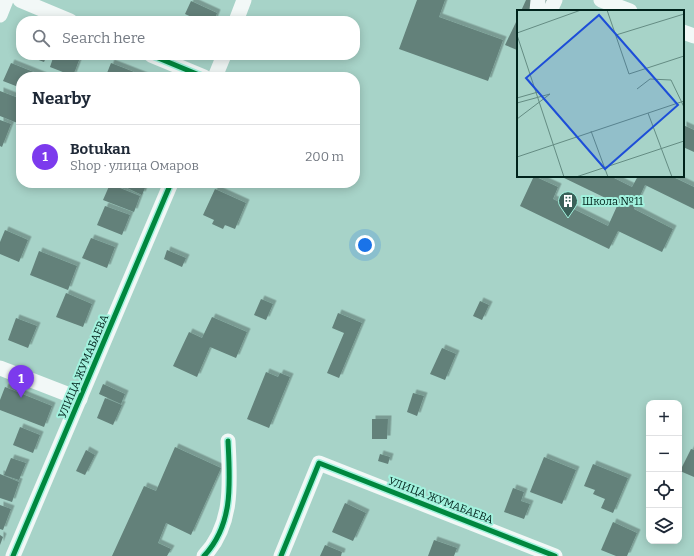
<!DOCTYPE html>
<html lang="en">
<head>
<meta charset="utf-8">
<style>
	:root { --surface:#fff; --page:#f6f6f7; --text:#1f2937; --muted:#747a83; --line:#e0e1e3; --accent:#7c3aed }
	body { margin:0; font-family:Bitter,serif; background:var(--page); color:var(--text) }
	.controls { position:absolute; right:12px; bottom:12px; display:grid; overflow:hidden; border-radius:8px; box-shadow:0 2px 10px #0003 }
	.controls button { width:36px; height:36px; display:grid; place-items:center; padding:0; border:0; border-bottom:1px solid var(--line); background:var(--surface); color:var(--text); font:20px sans-serif }
	.you { position:absolute; left:365px; top:245px; width:14px; height:14px; margin:-10px; border:3px solid #fff; border-radius:50%; background:#1a73e8; box-shadow:0 0 0 6px #1a73e833 }
	.badge { display:grid; place-items:center; width:26px; height:26px; border-radius:50%; background:var(--accent); color:#fff; font-size:13px; font-weight:700 }
	.pin { position:absolute; translate:-50% -33px; filter:drop-shadow(0 1px 2px #0008) }
	.pin::after { content:''; position:absolute; top:21px; width:14px; height:12px; background:inherit; clip-path:polygon(0 0,100% 0,50% 100%) }
	.list { margin:0; padding:0; list-style:none }
	h2 { display:flex; justify-content:space-between; align-items:center; height:52px; margin:0; padding:0 16px; font-size:17px }
	h2 small { font-size:13px; font-weight:400; color:var(--muted) }
	.list li { display:grid; grid-template-columns:26px 1fr auto; gap:12px; align-items:center; box-sizing:border-box; height:64px; padding:0 16px; border-top:1px solid var(--line) }
	.list b { display:block; font-size:15px; white-space:nowrap }
	.list p { margin:0; font-size:13px; white-space:nowrap; color:var(--muted) }
	.list em { font-size:13px; font-style:normal; color:var(--muted) }
	.icon { flex:none; width:22px; height:22px; fill:none; stroke:currentColor; stroke-width:2; stroke-linecap:round; stroke-linejoin:round }
	.map { position:relative; flex:none; width:694px; height:556px; overflow:hidden }
	.search { position:absolute; background:var(--surface); box-shadow:0 2px 10px #0003; left:16px; top:16px; width:344px; height:44px; display:flex; align-items:center; gap:10px; box-sizing:border-box; padding:0 14px; border-radius:16px; color:var(--muted); font-size:15px }
	.panel { position:absolute; background:var(--surface); box-shadow:0 2px 10px #0003; left:16px; top:72px; width:344px; height:116px; border-radius:16px }
	.map>svg:first-child { display:block }
	.building { fill:#63817a; filter:url(#shadow) }
	.lines { fill:none; stroke-linecap:round; stroke-linejoin:round }
	.street { stroke:#f2f8f7; stroke-width:15 }
	.cycleway-casing { stroke:#a2f2de; stroke-width:8 }
	.cycleway { stroke:#00873e; stroke-width:5 }
	.labels { text-anchor:middle; stroke-width:4; stroke-linejoin:round; paint-order:stroke }
	.poi-label { font-size:11px; fill:#00221b; stroke:#a2f2de; text-anchor:start }
	.street-label { font-size:11px; fill:#00221b; stroke:#a2f2de }
	.inset-road { fill:none; stroke:#648c83; stroke-width:1 }
	.view { fill:#1d4ed8; fill-opacity:0.15; stroke:#1d4ed8; stroke-width:2 }
	.inset-edge { fill:none; stroke:#00221b; stroke-width:2 }
</style>
</head>
<body>
<div class="map">
<svg width="694" height="556" viewBox="0 0 694 556">
	<defs>
		<filter id="shadow"><feDropShadow dx="3.5" dy="-3.5" stdDeviation="0" flood-color="#0004"/></filter>
	</defs>
	<rect width="100%" height="100%" fill="#a7d3c8"/>
	<g class="building">
		<path d="M417 0H445L439 17 503 40 488 81 399 49Z"/>
		<path d="M526 0H539L557 11H521Z"/>
		<path d="M191 1 217 13 214 21H200L185 14Z"/>
		<path d="M518 18V48L517 50 505 45Z"/>
		<path d="M25 55H47L44 62Z"/>
		<path d="M54 55H81L73 76 50 67Z"/>
		<path d="M11 63 46 77H21V88L3 81Z"/>
		<path d="M111 63 147 77H117L107 73Z"/>
		<path d="M0 91 21 99 20 124 0 116Z"/>
		<path d="M0 120 11 124 2 147 0 146Z"/>
		<path d="M683 125 694 130V152L683 147Z"/>
		<path d="M534 176 558 187 553 199 608 226 618 204 560 176H610L632 187 638 176H671L694 187V209L645 185 634 209 673 229 662 252 618 231 609 249 520 206Z"/>
		<path d="M117 183H147L142 195Z"/>
		<path d="M110 184 140 196 134 212 103 200Z"/>
		<path d="M215 189 246 203 235 229 225 225 223 229 212 224 214 220 203 215Z"/>
		<path d="M105 206 130 215 122 235 97 225Z"/>
		<path d="M5 230 28 240 19 262 0 254V242Z"/>
		<path d="M91 238 115 247 107 268 82 258Z"/>
		<path d="M167 250 186 258 182 267 164 259Z"/>
		<path d="M39 251 77 266 68 290 30 275Z"/>
		<path d="M66 293 92 304 83 327 56 317Z"/>
		<path d="M261 299 273 304 266 320 254 315Z"/>
		<path d="M480 301 489 305 482 320 473 316Z"/>
		<path d="M338 313 362 323 339 378 327 373 344 333 332 328Z"/>
		<path d="M212 317 247 332 236 358 210 347 197 377 173 366 189 332 202 338Z"/>
		<path d="M16 318 37 326 28 348 8 340Z"/>
		<path d="M442 348 456 354 445 380 430 374Z"/>
		<path d="M266 372 278 377 280 373 290 377 269 428 247 419Z"/>
		<path d="M103 384 125 394 121 404 99 394Z"/>
		<path d="M5 387 52 406 44 427 0 410V400Z"/>
		<path d="M413 393 424 396 417 416 407 412Z"/>
		<path d="M105 398 122 405 113 425 97 418Z"/>
		<path d="M372 419H388L387 439H372Z"/>
		<path d="M20 427 40 435 33 453 13 445Z"/>
		<path d="M175 447 221 468 191 535 166 523 158 543 171 549 167 556H112L144 486 156 491Z"/>
		<path d="M691 449 694 450V477L680 471Z"/>
		<path d="M86 450 95 455 85 475 76 471Z"/>
		<path d="M380 454 390 457 388 464 378 461Z"/>
		<path d="M544 457 576 470 562 504 530 492Z"/>
		<path d="M11 458 26 463 19 480 4 475Z"/>
		<path d="M593 464 628 478 613 513 601 508 605 499 593 494 595 490 584 486Z"/>
		<path d="M0 474 19 482 12 502 0 498Z"/>
		<path d="M513 488 524 492 521 501 530 504 524 519 504 512Z"/>
		<path d="M345 503 366 513 353 541 332 532Z"/>
		<path d="M0 505 11 509 3 530 0 529Z"/>
		<path d="M613 522 637 533 627 556H616L601 550Z"/>
		<path d="M0 535 3 537 0 545Z"/>
		<path d="M434 540 457 548 454 556H428Z"/>
		<path d="M325 545 342 552 341 556H320Z"/>
	</g>
	<g class="lines">
		<g class="street">
			<path d="M20 0 70 21"/>
			<path d="M601 0 630 11"/>
			<path d="M537 11 538 0"/>
			<path d="M550 11 555 0"/>
			<path d="M0 15 6 0"/>
			<path d="M236 21 244 0"/>
			<path d="M683 32 694 36"/>
			<path d="M151 55 204 77"/>
			<path d="M215 77 224 55"/>
			<path d="M0 368 80 399"/>
			<path d="M13 556 171 183"/>
			<path d="M204 556C234 524 230 482 228 441"/>
			<path d="M281 556 319 463 555 556"/>
		</g>
		<g class="cycleway-casing">
			<g id="cycleway">
				<path d="M151 55 204 77"/>
				<path d="M13 556 171 183"/>
				<path d="M204 556C234 524 230 482 228 441"/>
				<path d="M281 556 319 463 555 556"/>
			</g>
		</g>
		<use href="#cycleway" class="cycleway"/>
	</g>
	<defs>
		<g id="building-pin" transform="scale(1)"><path d="M0 17L-7.5 6A9.5 9.5 0 1 1 7.5 6Z" fill="#3a6058" stroke="#a2f2de"/><path d="M-4-6H4V6H1V3H-1V6H-4ZM-2.5-4.3h1.7v1.8h-1.7ZM.8-4.3h1.7v1.8H.8ZM-2.5-1h1.7V.8h-1.7ZM.8-1h1.7V.8H.8Z" fill="#fff"/></g>
	</defs>
	<g fill-rule="evenodd">
		<use href="#building-pin" x="568" y="201"/>
	</g>
	<g class="labels">
		<g class="poi-label">
			<text x="582" y="205">Школа №11</text>
		</g>
		<g class="street-label">
			<text transform="translate(83 366) rotate(-67)" y="4">УЛИЦА ЖУМАБАЕВА</text>
			<text transform="translate(441 500) rotate(21)" y="4">УЛИЦА ЖУМАБАЕВА</text>
		</g>
	</g>
	<g transform="translate(517 10)">
		<rect width="167" height="167" fill="#a7d3c8"/>
		<path class="inset-road" d="M90 0 112 64 167 46M0 23 64 0M0 25 47 167M99 25 167 4M120 79 133 69 154 70 167 97M0 88 21 82M0 93 33 84 0 109M131 103 155 167M74 121 91 167M0 147 167 91M59 167 167 131"/>
		<path class="view" d="M82 5 161 95 88 159 9 68Z"/>
		<rect width="167" height="167" class="inset-edge"/>
	</g>
</svg>
<div class="controls">
<button>+</button>
<button>−</button>
<button><svg class="icon" aria-label="locate" viewBox="0 0 24 24"><circle cx="12" cy="12" r="6"/><path d="M12 2v4M12 18v4M2 12h4M18 12h4"/></svg></button>
<button><svg class="icon" aria-label="layers" viewBox="0 0 24 24"><path d="M12 4l9 5-9 5-9-5zM3 14l9 5 9-5"/></svg></button>
</div>
<div class="you"></div>
<div class="pin badge" style="left:21px;top:398px">1</div>
<div class="search"><svg class="icon" aria-label="search" viewBox="0 0 24 24"><circle cx="10" cy="10" r="6"/><path d="M15 15l6 6"/></svg>Search here</div>
<section class="panel">
<h2>Nearby<small></small></h2>
<ul class="list">
<li><span class="badge">1</span><div><b>Botukan</b><p>Shop · улица Омаров</p></div><em>200 m</em></li>
</ul>
</section>
</div>
</body>
</html>
